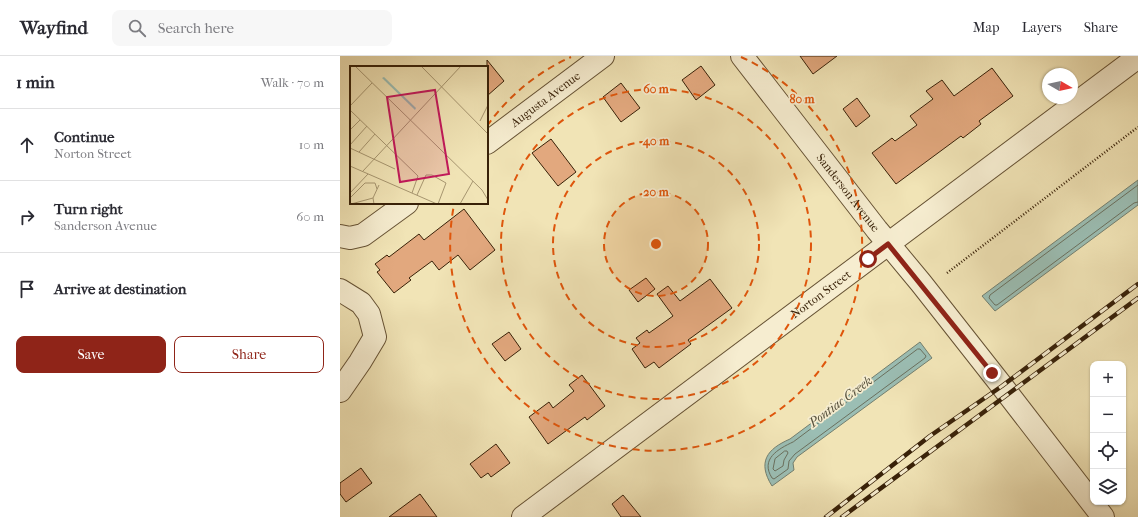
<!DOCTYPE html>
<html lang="en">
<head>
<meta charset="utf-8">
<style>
	:root { --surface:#fff; --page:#f7f7f7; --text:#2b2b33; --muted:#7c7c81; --line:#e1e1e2; --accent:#8f2418 }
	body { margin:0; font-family:"IM FELL French Canon",serif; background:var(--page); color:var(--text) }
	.controls { position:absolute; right:12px; bottom:12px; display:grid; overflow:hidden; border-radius:8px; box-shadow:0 1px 3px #0004 }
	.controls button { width:36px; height:36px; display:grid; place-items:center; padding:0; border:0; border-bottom:1px solid var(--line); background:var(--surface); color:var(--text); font:20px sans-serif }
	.compass { position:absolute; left:702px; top:12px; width:36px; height:36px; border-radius:50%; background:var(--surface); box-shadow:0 1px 3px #0004; rotate:99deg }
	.stop { position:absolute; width:12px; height:12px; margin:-9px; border:3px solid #8f2418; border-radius:50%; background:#fff }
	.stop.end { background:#8f2418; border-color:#fff; box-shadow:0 1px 4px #0008 }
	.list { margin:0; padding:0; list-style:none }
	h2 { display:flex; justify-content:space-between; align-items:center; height:52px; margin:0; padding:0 16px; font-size:17px }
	h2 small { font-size:13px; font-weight:400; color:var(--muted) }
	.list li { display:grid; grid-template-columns:26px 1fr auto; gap:12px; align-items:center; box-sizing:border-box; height:72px; padding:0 16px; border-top:1px solid var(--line) }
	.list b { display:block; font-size:15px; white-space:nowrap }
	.list p { margin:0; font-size:13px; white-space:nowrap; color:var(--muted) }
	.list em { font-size:13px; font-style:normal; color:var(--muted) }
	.actions { display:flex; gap:8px; padding:12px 16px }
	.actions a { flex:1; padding:9px 0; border:1px solid var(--accent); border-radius:8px; text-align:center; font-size:14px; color:var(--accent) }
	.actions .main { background:var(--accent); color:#fff }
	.icon { flex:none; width:22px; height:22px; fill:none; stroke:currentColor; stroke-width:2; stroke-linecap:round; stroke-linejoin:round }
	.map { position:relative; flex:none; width:798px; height:461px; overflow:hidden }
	header { display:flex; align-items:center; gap:24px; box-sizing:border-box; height:56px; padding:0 20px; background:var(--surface); border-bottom:1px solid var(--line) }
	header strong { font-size:19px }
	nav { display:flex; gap:22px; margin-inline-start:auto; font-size:14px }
	.search { width:280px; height:36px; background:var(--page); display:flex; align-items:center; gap:10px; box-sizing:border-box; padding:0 14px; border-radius:8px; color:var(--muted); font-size:15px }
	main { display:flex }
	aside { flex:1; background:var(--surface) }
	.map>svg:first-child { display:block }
	.water { fill:#9bbeb4; stroke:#737f6f }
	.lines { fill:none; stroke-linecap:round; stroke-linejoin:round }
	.shore { stroke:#6a705e; stroke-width:1 }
	.building { fill:#e2a87e; stroke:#382108 }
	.minor-casing { stroke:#665234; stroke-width:24 }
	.path { stroke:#382108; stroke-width:2.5; stroke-dasharray:1 2; stroke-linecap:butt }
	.minor { stroke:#f6edd0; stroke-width:22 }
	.rail-casing { stroke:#382108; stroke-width:4.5 }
	.rail { stroke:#f6edd0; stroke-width:3; stroke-dasharray:9; stroke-linecap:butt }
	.route { stroke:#8f2418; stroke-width:5 }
	.ring { fill:none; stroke:#df560c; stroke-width:2; stroke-dasharray:7 5 }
	.labels { text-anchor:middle; stroke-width:3.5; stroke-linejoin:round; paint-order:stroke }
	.street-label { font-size:12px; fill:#382108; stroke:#f6edd0 }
	.water-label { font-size:13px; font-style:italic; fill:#56503c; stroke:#f6edd0 }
	.inset-road { fill:none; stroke:#a79670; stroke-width:1 }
	.view { fill:#c2185b; fill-opacity:0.15; stroke:#c2185b; stroke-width:2 }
	.inset-edge { fill:none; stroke:#382108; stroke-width:2 }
	.centre { fill:#df560c; stroke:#f6edd0; stroke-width:2 }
	.ring-label { font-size:12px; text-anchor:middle; font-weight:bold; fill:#df560c; stroke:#f6edd0; stroke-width:3.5; stroke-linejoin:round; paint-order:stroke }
</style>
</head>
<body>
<header>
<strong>Wayfind</strong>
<div class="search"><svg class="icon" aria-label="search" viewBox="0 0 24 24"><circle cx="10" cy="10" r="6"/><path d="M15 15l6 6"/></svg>Search here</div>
<nav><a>Map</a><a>Layers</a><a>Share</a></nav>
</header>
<main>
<aside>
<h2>1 min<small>Walk · 70 m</small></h2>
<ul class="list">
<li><svg class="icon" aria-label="ahead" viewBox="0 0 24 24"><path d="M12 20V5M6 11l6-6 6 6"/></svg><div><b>Continue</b><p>Norton Street</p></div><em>10 m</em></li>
<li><svg class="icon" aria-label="right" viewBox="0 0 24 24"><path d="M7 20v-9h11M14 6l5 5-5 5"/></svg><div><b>Turn right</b><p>Sanderson Avenue</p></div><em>60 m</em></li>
<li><svg class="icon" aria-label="arrive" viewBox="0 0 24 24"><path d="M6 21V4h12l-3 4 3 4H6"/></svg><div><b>Arrive at destination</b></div></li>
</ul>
<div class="actions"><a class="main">Save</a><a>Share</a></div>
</aside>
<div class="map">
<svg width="798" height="461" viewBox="0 0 798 461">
	<rect width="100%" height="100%" fill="#f1e4b6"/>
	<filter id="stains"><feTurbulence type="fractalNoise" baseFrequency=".005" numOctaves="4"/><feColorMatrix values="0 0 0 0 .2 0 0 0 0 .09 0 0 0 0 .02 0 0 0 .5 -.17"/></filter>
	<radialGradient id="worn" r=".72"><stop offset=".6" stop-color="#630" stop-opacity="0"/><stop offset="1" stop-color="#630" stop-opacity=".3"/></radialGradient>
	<g class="water">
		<path d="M798 124V149L655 255 642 240Z"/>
		<path d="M580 286 592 302 457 401 453 407 454 414 432 430C417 406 427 393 450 383Z"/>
	</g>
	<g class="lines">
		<g class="shore">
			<path d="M798 129 650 239 649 242 655 249H657L794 147 798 146"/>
			<path d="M578 293H580L586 300 585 302 455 398 449 405 448 413 434 423 432 422C420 403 438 393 453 386Z"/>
			<path d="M445 395H447L448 397 444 404 443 410 435 415 433 413 435 403Z"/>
		</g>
	</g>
	<g class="building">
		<path d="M460 0H497L473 18Z"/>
		<path d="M147 4 164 25 147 40Z"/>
		<path d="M361 10 375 29 356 44 342 24Z"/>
		<path d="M652 12 673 40 639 65 641 68 623 82 621 80 556 128 532 97 552 82 555 85 577 69 570 60 593 43 586 35 602 24 614 40Z"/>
		<path d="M281 27 300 52 281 66 263 41Z"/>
		<path d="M517 42 530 60 516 71 503 53Z"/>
		<path d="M211 83 236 116 218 130 192 97Z"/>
		<path d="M124 153 155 194 130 214 118 199 99 214 92 205 69 222 71 224 54 237 37 216 40 214 35 208 47 199 49 201 79 178 84 184Z"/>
		<path d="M306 222 315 233 298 246 289 234Z"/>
		<path d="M370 223 392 252 348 284 351 288 319 312 314 306 305 312 292 293 300 287 296 282 307 274 309 277 333 260 317 238 328 230 340 245Z"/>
		<path d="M169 276 181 293 165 305 152 288Z"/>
		<path d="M242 319 265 350 247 364 245 361 208 388 189 361 209 346 213 352 234 335 229 329Z"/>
		<path d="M156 388 170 407 151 421 148 417 141 422 130 408Z"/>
		<path d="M21 412 32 427 6 446 0 438V427Z"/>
		<path d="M80 438 97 461H49Z"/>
		<path d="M283 439 301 461H281L272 448Z"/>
	</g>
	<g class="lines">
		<g class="minor-casing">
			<g id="minor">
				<path id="s1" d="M402 0 537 174 581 227 662 330 763 461"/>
				<path id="s2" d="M147 87 263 0"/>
				<path d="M0 180 10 182 23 179 67 147"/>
				<path d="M0 234 21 247 29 258 35 281 20 306 0 335"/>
				<path id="s3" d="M183 461 798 1"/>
			</g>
		</g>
		<path class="path" d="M607 217 798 71"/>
		<use href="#minor" class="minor"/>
		<g class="rail-casing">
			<g id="rail">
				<path d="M486 461 590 380 662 330 798 228"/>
				<path d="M502 461 798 242"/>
			</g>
		</g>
		<use href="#rail" class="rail"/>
	</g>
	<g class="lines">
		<path class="route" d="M528 203 548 188 652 317"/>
	</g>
	<circle cx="316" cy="188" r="52" fill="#df560c" fill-opacity=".12"/>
	<g class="ring">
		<circle cx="316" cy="188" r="52"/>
		<circle cx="316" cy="188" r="103"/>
		<circle cx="316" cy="188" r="155"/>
		<path d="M147 70A206 206 0 0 1 231 1M401 1A206 206 0 1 1 114 149"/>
	</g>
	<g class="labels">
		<g class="street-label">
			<text dy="4" stroke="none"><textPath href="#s2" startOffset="73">Augusta Avenue</textPath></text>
			<text dy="4" stroke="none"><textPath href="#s1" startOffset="173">Sanderson Avenue</textPath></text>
			<text dy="4" stroke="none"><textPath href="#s3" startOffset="372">Norton Street</textPath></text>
		</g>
		<g class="water-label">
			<text transform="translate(500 345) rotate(-37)" y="5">Pontiac Creek</text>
		</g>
	</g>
	<g transform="translate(10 10)">
		<rect width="138" height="138" fill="#f1e4b6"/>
		<path d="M34 11 66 42 65 44 32 12Z" fill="#9bbeb4"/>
		<path class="inset-road" d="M5 0 132 124 138 134M71 0 138 68M0 40 22 17M0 44 68 110 62 127M130 55 138 39M0 64 10 54M0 79 17 60M0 82 45 103M9 86 25 68M0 100 87 138M13 105 111 0M0 127 18 108M67 129 76 109H82L96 117 88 138M0 132 15 117H25L27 123M23 132 29 119M1 138 23 132 24 138M110 138 123 115"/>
		<path class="view" d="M85 24 99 108 50 116 37 31Z"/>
		<rect width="138" height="138" class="inset-edge"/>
	</g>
	<circle cx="316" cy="188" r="6" class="centre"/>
	<g class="ring-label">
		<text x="316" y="37">60 m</text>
		<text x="462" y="47">80 m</text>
		<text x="316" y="89">40 m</text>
		<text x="316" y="140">20 m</text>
	</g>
	<rect width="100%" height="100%" filter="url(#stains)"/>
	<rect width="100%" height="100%" fill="url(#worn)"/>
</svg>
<div class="controls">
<button>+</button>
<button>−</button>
<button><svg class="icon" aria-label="locate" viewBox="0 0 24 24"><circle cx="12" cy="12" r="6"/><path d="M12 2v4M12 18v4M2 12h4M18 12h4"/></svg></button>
<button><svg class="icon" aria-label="layers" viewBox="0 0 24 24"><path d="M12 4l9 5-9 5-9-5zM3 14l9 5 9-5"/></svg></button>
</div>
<svg class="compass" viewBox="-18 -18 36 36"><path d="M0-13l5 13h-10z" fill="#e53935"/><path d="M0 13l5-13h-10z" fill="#7c7c81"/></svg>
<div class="stop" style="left:528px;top:203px"></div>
<div class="stop end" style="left:652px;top:317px"></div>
</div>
</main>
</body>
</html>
